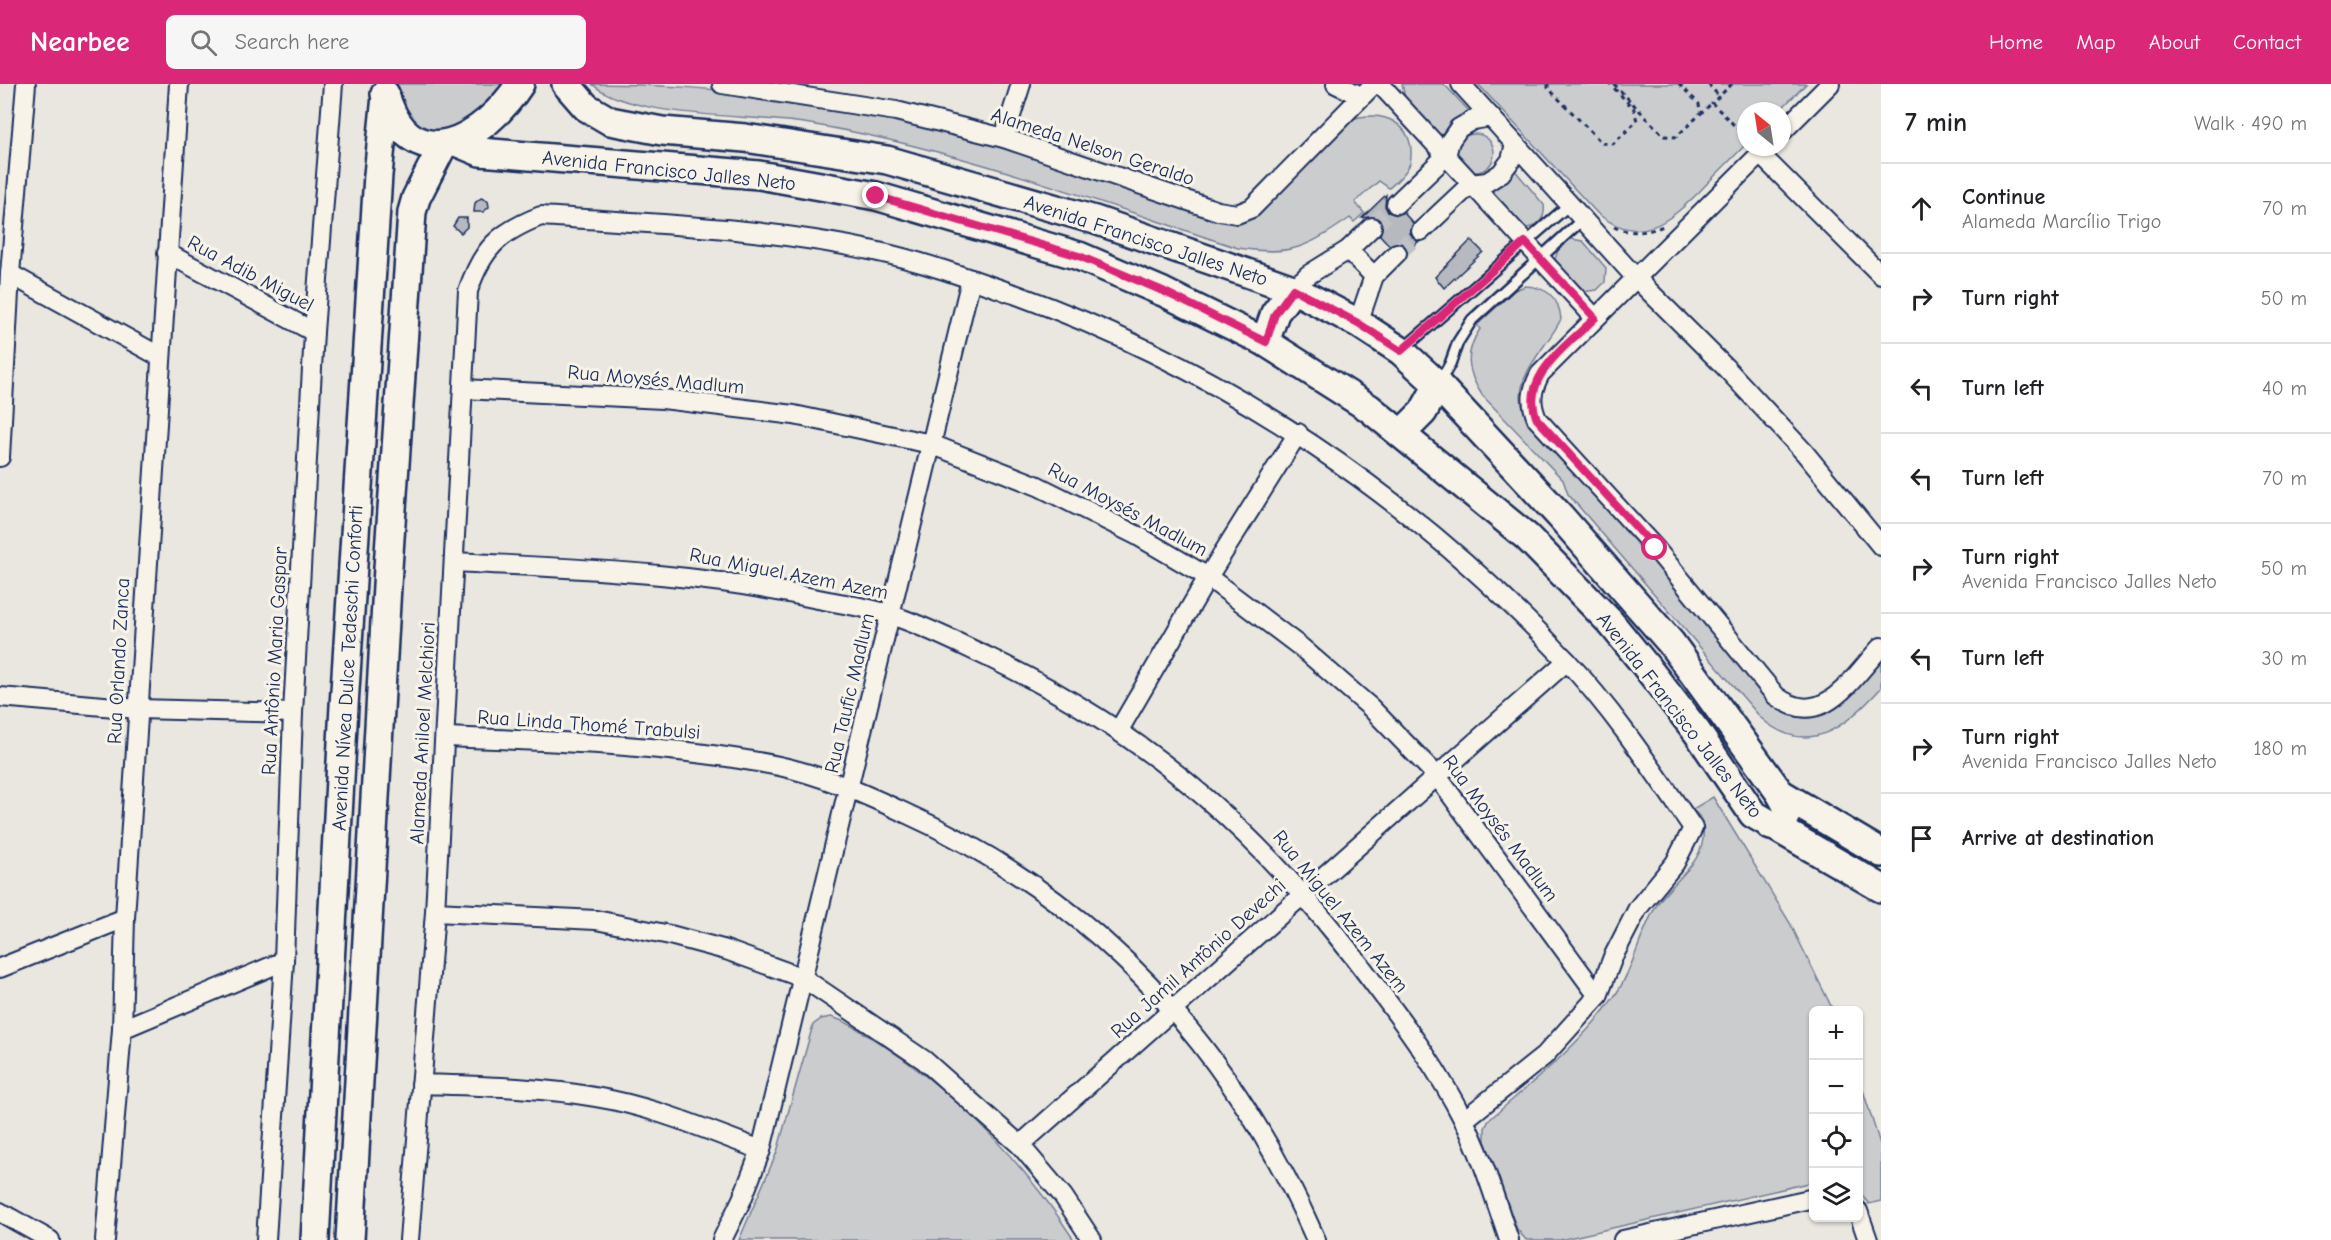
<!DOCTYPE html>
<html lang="en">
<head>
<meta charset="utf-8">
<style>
	:root { --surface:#fff; --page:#f6f6f6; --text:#202124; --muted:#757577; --line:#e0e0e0; --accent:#db2777 }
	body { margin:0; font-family:"Comic Neue",sans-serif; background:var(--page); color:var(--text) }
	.controls { position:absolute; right:18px; bottom:18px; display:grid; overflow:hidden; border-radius:9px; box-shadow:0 2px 4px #0004 }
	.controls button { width:54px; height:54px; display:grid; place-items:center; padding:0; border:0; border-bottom:2px solid var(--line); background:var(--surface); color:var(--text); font:30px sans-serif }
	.compass { position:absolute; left:1737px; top:18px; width:54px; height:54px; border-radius:50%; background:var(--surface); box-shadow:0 2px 4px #0004; rotate:330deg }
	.stop { position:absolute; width:18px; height:18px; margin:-14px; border:4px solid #db2777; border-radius:50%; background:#fff }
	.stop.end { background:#db2777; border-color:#fff; box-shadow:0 2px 6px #0008 }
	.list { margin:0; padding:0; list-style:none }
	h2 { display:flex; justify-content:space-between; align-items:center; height:78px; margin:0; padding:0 24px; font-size:26px }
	h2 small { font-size:20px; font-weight:400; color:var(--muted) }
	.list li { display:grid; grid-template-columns:39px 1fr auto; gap:18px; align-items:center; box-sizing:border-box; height:90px; padding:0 24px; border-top:2px solid var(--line) }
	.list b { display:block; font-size:22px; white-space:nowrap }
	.list p { margin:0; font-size:20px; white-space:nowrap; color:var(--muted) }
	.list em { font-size:20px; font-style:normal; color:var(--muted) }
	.icon { flex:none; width:33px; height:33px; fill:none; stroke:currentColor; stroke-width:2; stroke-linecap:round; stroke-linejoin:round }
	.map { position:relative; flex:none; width:1881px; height:1156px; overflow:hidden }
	header { display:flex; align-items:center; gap:36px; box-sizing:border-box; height:84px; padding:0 30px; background:var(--accent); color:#fff }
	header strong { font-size:28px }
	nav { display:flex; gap:33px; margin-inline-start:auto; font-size:21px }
	.search { width:420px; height:54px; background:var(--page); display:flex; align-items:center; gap:15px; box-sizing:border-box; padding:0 21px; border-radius:9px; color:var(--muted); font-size:22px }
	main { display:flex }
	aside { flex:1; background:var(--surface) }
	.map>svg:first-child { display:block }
	.green { fill:#cbcccd; stroke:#737e96; stroke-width:1.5 }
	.building { fill:#b6babf; stroke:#1b2f5e; stroke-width:1.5 }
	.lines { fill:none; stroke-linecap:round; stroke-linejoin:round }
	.street-tunnel { stroke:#c1c2c6; stroke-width:18; stroke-dasharray:18 9; stroke-linecap:butt }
	.lane-casing { stroke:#1b2f5e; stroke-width:14 }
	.street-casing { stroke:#1b2f5e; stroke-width:22 }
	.secondary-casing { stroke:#1b2f5e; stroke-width:32 }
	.path { stroke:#1b2f5e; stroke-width:3; stroke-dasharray:4.5 4.5; stroke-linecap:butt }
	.lane { stroke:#f7f3e8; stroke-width:9 }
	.street { stroke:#f7f3e8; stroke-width:18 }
	.secondary { stroke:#f7f3e8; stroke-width:27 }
	.route { stroke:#db2777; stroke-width:8 }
	.labels { text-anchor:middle; stroke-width:6; stroke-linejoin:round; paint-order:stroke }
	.street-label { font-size:20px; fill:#1b2f5e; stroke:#f7f3e8 }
</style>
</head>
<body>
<header>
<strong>Nearbee</strong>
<div class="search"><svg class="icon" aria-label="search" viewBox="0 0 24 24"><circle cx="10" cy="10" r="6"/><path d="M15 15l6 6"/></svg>Search here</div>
<nav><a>Home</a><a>Map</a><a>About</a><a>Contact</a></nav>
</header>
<main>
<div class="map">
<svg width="1881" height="1156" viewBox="0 0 1881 1156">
	<rect width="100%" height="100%" fill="#eae7e0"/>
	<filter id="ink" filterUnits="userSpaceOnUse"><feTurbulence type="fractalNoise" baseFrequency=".0167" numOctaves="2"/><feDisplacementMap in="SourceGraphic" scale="12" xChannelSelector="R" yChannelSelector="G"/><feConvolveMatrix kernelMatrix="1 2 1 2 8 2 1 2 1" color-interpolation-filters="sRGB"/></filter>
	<g filter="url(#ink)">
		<g class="green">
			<path d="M388 0H513L468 45 416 52Z"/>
			<path d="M592 0C729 0 872 22 1003 61 1082 84 1159 111 1237 136L1349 36C1381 24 1418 39 1410 79 1407 89 1396 98 1389 104L1379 97 1355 118 1364 129 1354 138 1350 134C1306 164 1292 172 1238 164 1095 117 953 63 804 39 749 30 632 35 592 0Z"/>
			<path d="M1402 0H1444L1469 27 1451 37 1440 53 1405 14Z"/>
			<path d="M1478 0H1806L1779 27H1746V60C1731 76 1715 91 1700 107 1668 139 1639 163 1597 129Z"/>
			<circle cx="1475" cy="69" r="19"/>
			<path d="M1513 84 1544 121C1546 136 1536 145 1521 144L1486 110 1503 100Z"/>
			<path d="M1571 155 1583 157 1606 184 1605 198 1597 206 1581 208 1554 178 1560 161Z"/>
			<path d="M1525 202C1547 203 1559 213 1561 235 1545 268 1505 297 1528 336L1649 469 1779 626C1787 629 1798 634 1806 634 1837 633 1862 594 1881 573V604C1848 641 1808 676 1761 634L1568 410 1563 396 1482 311C1467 288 1464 269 1480 245L1477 241 1515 206Z"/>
			<path d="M1713 713 1790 839 1833 926H1814L1813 1098 1560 1156H1526L1517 1145 1485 1057V1044L1489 1036C1533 997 1582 960 1616 910 1635 882 1640 847 1658 819 1675 794 1707 778 1703 744 1702 735 1699 729 1691 726Z"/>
			<path d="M831 933C850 938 866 951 883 961 959 1012 1024 1079 1074 1156H739L777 1068 813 941 821 935Z"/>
			<path d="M1859 994 1881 1063V1117L1869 1120 1859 1108Z"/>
		</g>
		<g class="building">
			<path d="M1386 111 1385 122 1388 128 1398 131 1403 128 1413 139 1410 149 1418 158 1408 167 1400 158 1389 161 1380 151 1383 141 1380 135 1375 132 1362 134Z"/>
			<path d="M481 114 488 117 489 123 483 128H474L475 119Z"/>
			<path d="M458 134H467V143L461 149 453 142Z"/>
			<path d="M1471 156 1483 168 1444 204 1435 193Z"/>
		</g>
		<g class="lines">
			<g class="street-tunnel">
				<path d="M1372 143 1396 120"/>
				<path d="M1397 169 1421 147"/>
			</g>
			<g class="lane-casing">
				<g id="lane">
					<path d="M1402 266 1570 120"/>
					<path d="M1439 299 1450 280 1458 258 1472 236 1583 135"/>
				</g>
			</g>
			<g class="street-casing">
				<g id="street">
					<path d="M722 0 896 27 1004 54 1218 127 1237 130 1252 124 1374 0"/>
					<path d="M1336 0 1361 12"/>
					<path d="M1380 0 1595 234"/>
					<path d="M1461 0 1636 194 1725 283 1804 368 1881 462"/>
					<path d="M1782 48 1830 0"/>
					<path d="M1004 54 1021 0"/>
					<path d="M1767 63 1540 290C1531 307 1530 318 1537 335L1655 464 1776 612C1823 647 1851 595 1881 563"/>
					<path d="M1760 70 1881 191"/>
					<path d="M1396 120 1446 72 1450 57 1459 44 1473 36 1491 33"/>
					<path d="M1421 147 1471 100 1487 98 1501 89 1511 76 1515 60"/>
					<path d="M1348 166 1374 192"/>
					<path d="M167 169 314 248"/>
					<path d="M10 190 159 272"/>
					<path d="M1293 205 1308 191 1348 166 1372 143"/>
					<path d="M1358 239 1374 192 1397 169"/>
					<path d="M463 305 663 315 794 331 931 360 1038 402 1138 452 1208 493 1302 564 1370 623 1437 692 1598 912"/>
					<path d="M0 373 10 190 26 0"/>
					<path d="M454 478C579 485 696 488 818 515 842 520 868 523 891 531 925 542 958 559 990 574 1157 654 1269 757 1378 905 1409 946 1440 989 1463 1035 1483 1073 1495 1116 1509 1156"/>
					<path d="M0 613 138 625 293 629"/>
					<path d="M1119 646 1208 493 1298 349"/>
					<path d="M445 653C557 658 669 660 779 682 821 691 862 709 901 727 1096 814 1231 961 1316 1156"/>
					<path d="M435 828 596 836 670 851 726 866 803 894 924 976 1020 1061 1063 1112 1092 1156"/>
					<path d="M0 884 125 834"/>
					<path d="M122 945 284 877"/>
					<path d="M421 1000C479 1002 538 1003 595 1013 652 1022 707 1046 761 1066"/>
					<path d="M1020 1061 1567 577"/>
					<path d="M1858 1127 1868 1156"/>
					<path d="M0 1128 50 1156"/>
					<path d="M105 1156 122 945 125 834 179 0"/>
					<path d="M266 1156 284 877 293 629 314 248 333 0"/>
					<path d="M409 1156 435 828 468 207C482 165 499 148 541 132 652 140 764 143 874 167 922 177 971 195 1017 211 1227 287 1412 413 1565 575 1613 626 1653 686 1693 744L1675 779 1638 824 1613 873 1598 912 1544 972 1464 1036"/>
					<path d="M722 1156 742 1115 761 1066 971 195"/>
					<path d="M1623 1156 1814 1114"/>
				</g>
			</g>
			<g class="secondary-casing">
				<g id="secondary">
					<path d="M566 0 586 23 610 37 662 47 745 54 887 76 1095 136 1293 205 1358 239 1401 267 1438 301 1560 432 1671 559 1780 709 1789 726 1783 739 1771 742"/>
					<path d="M385 10C411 99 485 54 520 0"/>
					<path d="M456 58 480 68 759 91 876 112 1079 172 1163 208 1265 258 1369 324 1527 453 1610 538 1645 581 1697 648 1753 730 1881 804"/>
					<path d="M1265 258 1275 229 1293 205"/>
					<path d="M1401 350 1423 328 1438 301"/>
					<path d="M1780 709 1881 769"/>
					<path d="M315 1156 344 622 378 91 386 12"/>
					<path d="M350 1156 388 484 412 128 416 114 443 61"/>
				</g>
			</g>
			<g class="path">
				<path d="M1548 0V4L1602 59 1613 60 1637 37 1634 25 1610 0"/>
				<path d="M1614 0 1664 52 1676 53 1712 19"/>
				<path d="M1679 0 1699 20 1700 30"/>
				<path d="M1708 0 1719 12"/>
				<path d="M1732 0 1712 19 1746 53"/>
				<path d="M1614 143C1629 150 1648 149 1663 142"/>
			</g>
			<use href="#lane" class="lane"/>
			<use href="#street" class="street"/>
			<use href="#secondary" class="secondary"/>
		</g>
	</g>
	<g class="lines" filter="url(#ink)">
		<path class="route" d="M876 112 1079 172 1163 207 1266 258 1275 230 1293 205 1358 239 1401 267 1525 158 1595 234C1568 261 1519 293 1537 335L1655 464"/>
	</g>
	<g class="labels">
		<g class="street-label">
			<text transform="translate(1093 62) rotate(18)" y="7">Alameda Nelson Geraldo</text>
			<text transform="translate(669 86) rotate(6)" y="7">Avenida Francisco Jalles Neto</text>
			<text transform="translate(1146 156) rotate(18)" y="7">Avenida Francisco Jalles Neto</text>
			<text transform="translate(251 189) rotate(28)" y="7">Rua Adib Miguel</text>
			<text transform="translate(656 295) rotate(5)" y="7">Rua Moysés Madlum</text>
			<text transform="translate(1128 425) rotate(28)" y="7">Rua Moysés Madlum</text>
			<text transform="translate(789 489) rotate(11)" y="7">Rua Miguel Azem Azem</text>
			<text transform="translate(118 577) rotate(-87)" y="7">Rua Orlando Zanca</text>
			<text transform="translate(274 577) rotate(-87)" y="7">Rua Antônio Maria Gaspar</text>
			<text transform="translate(347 584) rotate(-87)" y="7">Avenida Nívea Dulce Tedeschi Conforti</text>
			<text transform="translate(849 609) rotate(-77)" y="7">Rua Taufic Madlum</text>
			<text transform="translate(1680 631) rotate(52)" y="7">Avenida Francisco Jalles Neto</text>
			<text transform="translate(589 640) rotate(4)" y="7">Rua Linda Thomé Trabulsi</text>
			<text transform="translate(422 649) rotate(-87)" y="7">Alameda Aniloel Melchiori</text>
			<text transform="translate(1501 744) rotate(53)" y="7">Rua Moysés Madlum</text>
			<text transform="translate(1341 827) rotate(51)" y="7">Rua Miguel Azem Azem</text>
			<text transform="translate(1198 874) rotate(-42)" y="7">Rua Jamil Antônio Devechi</text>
		</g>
	</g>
</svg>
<div class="controls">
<button>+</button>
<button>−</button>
<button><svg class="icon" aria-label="locate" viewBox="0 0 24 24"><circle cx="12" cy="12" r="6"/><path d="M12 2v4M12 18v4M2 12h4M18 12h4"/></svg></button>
<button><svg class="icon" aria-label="layers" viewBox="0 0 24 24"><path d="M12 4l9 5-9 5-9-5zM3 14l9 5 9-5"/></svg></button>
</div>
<svg class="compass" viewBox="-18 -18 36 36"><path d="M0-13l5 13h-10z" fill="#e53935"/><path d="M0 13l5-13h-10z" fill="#757577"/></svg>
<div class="stop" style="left:1655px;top:464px"></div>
<div class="stop end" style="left:876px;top:112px"></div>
</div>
<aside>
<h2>7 min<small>Walk · 490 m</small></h2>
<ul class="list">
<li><svg class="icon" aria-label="ahead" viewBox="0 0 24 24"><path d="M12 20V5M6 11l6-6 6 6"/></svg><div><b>Continue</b><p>Alameda Marcílio Trigo</p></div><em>70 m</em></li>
<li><svg class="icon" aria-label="right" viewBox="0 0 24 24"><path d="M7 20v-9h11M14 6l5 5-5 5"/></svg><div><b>Turn right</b></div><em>50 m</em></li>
<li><svg class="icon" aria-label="left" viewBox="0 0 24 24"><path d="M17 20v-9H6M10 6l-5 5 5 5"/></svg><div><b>Turn left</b></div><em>40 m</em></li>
<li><svg class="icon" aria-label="left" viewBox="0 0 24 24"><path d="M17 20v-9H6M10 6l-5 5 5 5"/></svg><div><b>Turn left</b></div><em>70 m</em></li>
<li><svg class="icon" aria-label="right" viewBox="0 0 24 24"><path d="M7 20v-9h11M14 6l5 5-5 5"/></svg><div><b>Turn right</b><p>Avenida Francisco Jalles Neto</p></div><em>50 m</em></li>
<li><svg class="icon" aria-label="left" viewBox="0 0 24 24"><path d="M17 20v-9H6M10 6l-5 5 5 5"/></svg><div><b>Turn left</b></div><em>30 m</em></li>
<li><svg class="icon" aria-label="right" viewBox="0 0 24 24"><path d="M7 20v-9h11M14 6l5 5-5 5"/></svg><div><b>Turn right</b><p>Avenida Francisco Jalles Neto</p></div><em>180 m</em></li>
<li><svg class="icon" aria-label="arrive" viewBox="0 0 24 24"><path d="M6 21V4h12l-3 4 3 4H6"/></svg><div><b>Arrive at destination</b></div></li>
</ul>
</aside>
</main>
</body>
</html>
